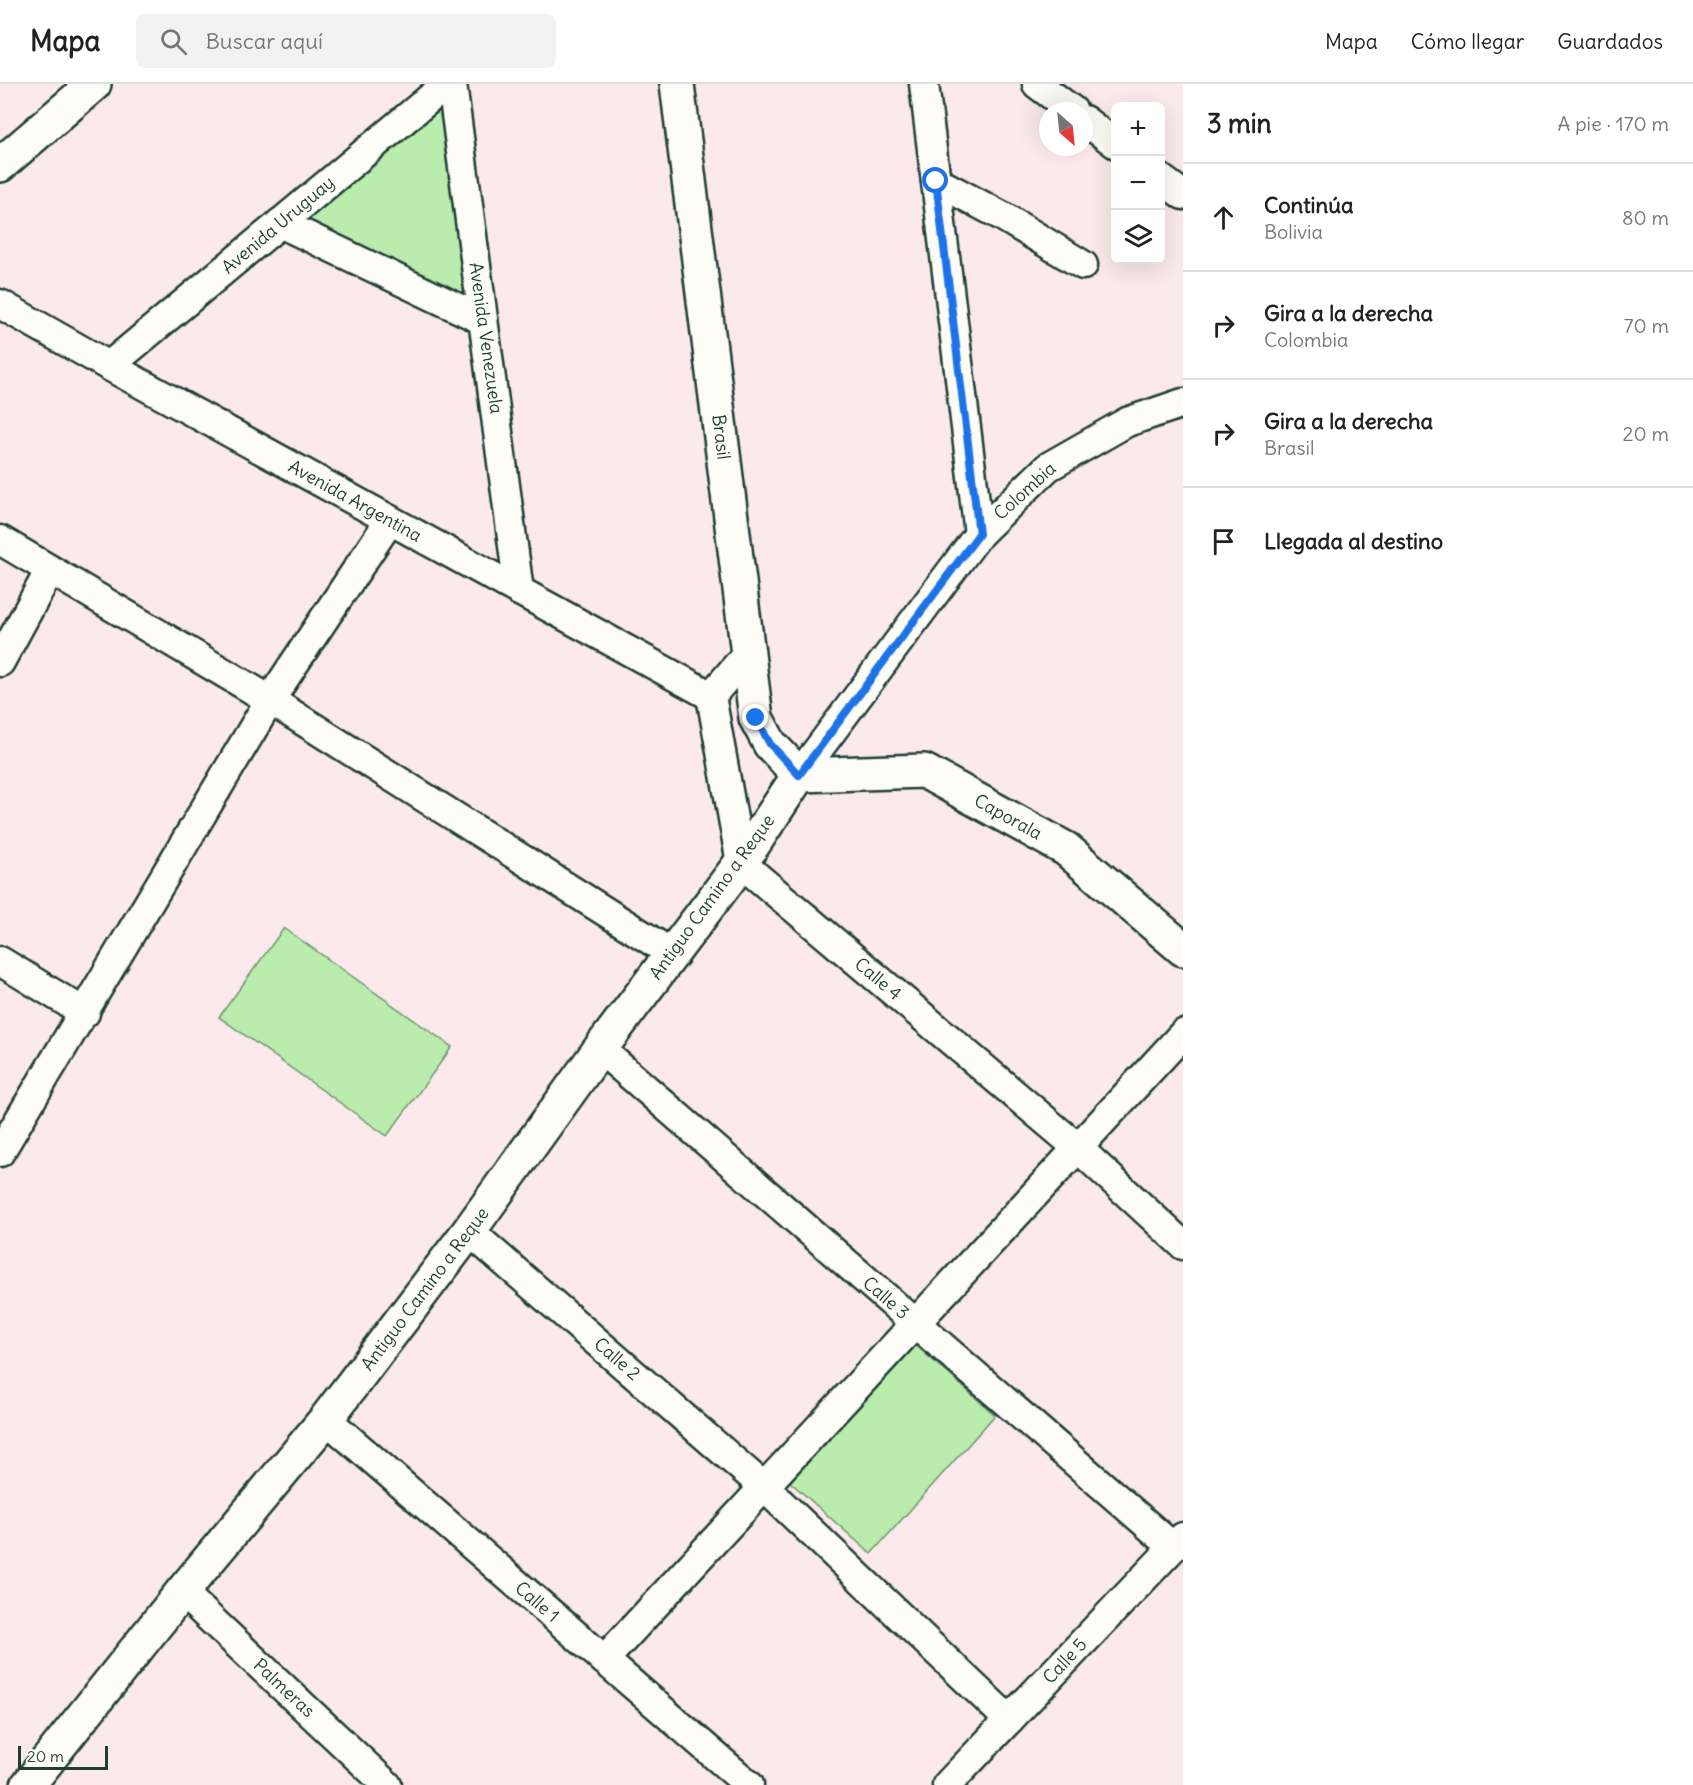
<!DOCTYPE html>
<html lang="es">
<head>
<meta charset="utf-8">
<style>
	:root { --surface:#fff; --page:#f2f2f2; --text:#222; --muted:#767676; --line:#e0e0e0 }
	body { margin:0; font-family:Delius,sans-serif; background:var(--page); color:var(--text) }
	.controls { position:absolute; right:18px; top:18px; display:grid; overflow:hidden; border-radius:9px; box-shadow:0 6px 24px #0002 }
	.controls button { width:54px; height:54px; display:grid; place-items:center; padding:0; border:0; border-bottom:2px solid var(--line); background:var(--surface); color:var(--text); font:30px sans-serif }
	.compass { position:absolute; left:1039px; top:18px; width:54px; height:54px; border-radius:50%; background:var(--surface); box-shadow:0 6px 24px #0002; rotate:153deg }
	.scale { position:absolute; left:18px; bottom:15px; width:90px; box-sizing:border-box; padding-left:6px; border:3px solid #1f3d34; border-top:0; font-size:16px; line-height:21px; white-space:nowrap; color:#1f3d34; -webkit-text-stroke:4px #fdfcf7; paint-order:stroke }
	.stop { position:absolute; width:18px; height:18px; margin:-14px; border:4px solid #1a73e8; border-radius:50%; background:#fff }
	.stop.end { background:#1a73e8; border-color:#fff; box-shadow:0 2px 6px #0008 }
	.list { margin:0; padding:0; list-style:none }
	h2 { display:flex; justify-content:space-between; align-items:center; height:78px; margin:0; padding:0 24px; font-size:26px }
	h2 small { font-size:20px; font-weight:400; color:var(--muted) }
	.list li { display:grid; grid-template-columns:39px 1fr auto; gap:18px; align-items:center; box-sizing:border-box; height:108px; padding:0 24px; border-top:2px solid var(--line) }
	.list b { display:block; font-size:22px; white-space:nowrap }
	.list p { margin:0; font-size:20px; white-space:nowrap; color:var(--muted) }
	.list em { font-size:20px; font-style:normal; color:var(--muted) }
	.icon { flex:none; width:33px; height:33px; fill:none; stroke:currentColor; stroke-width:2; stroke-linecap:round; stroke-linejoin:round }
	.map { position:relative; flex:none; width:1183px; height:1701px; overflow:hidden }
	header { display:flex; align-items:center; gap:36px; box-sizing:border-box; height:84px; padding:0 30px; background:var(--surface); border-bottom:2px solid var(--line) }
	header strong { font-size:28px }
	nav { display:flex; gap:33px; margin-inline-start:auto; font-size:21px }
	.search { width:420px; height:54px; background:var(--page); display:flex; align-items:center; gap:15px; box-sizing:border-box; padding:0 21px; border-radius:9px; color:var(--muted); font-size:22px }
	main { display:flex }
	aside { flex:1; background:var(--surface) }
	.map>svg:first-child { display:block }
	.green { fill:#b9ecad; stroke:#6c9470; stroke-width:1.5 }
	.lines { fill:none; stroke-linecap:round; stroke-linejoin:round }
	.minor-casing { stroke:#1f3d34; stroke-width:33 }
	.tertiary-casing { stroke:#1f3d34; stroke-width:38 }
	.minor { stroke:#fdfcf7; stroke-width:28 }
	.tertiary { stroke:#fdfcf7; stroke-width:33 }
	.route { stroke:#1a73e8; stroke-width:8 }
	.labels { text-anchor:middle; stroke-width:4.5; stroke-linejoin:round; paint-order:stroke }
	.street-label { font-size:18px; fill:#1f3d34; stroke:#fdfcf7 }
</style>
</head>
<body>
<header>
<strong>Mapa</strong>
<div class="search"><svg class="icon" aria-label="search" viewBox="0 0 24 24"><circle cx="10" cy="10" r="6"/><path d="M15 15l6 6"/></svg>Buscar aquí</div>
<nav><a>Mapa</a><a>Cómo llegar</a><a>Guardados</a></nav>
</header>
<main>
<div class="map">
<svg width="1183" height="1701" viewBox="0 0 1183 1701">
	<rect width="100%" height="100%" fill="#fbe9eb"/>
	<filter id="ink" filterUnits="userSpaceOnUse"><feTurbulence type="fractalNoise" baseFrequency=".0167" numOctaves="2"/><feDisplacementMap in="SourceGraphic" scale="12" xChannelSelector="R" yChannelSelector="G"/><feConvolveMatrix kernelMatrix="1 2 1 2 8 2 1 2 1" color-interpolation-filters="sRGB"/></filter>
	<g filter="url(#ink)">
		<g class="green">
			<path d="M443 18 470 216 298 137Z"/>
			<path d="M284 844 452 963 387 1052 219 933Z"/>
			<path d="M912 1258 995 1331 871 1470 789 1397Z"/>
		</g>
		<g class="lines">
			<g class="minor-casing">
				<g id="minor">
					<path d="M452 0 519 507"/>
					<path d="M924 0 979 450"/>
					<path d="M1037 0 1073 27"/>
					<path d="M1084 36 1116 60"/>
					<path d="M1160 94 1183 111"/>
					<path d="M936 97 1002 132 1083 181"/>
					<path d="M280 139 483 236"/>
					<path d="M0 220 109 282 711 612"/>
					<path d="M109 282 447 0"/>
					<path d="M0 456 270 616 671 869"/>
					<path d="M748 569 711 612 741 779 1078 1064 1183 1161"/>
					<path d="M0 578 50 486"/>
					<path d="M799 691 979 450 1048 383 1127 338 1183 319"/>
					<path d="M0 877 85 929"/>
					<path d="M600 965 1173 1463"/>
					<path d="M0 1068 270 616 390 436"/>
					<path d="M469 1147 764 1403 1009 1636"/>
					<path d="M326 1335 749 1701"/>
					<path d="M182 1508 387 1701"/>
					<path d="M604 1576 1183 950"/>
					<path d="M947 1701 1183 1453"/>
				</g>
			</g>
			<g class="tertiary-casing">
				<g id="tertiary">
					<path d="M677 0 756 634 770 660 799 691"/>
					<path d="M0 81 94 0"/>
					<path d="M799 691 924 687 1066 765 1183 865"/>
					<path d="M28 1701 182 1508 326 1335 469 1147 600 965 741 779 799 691"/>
				</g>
			</g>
			<use href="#minor" class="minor"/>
			<use href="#tertiary" class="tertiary"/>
		</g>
	</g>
	<g class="lines" filter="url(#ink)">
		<path class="route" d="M756 634 770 660 799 691 979 450 936 97"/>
	</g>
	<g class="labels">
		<g class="street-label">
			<text transform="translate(278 141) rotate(-40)" y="6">Avenida Uruguay</text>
			<text transform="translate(486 254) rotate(82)" y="6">Avenida Venezuela</text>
			<text transform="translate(721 353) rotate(83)" y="6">Brasil</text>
			<text transform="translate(1025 407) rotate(-42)" y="6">Colombia</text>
			<text transform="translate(355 417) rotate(29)" y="6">Avenida Argentina</text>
			<text transform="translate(1008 733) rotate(29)" y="6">Caporala</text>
			<text transform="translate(712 813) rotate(-54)" y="6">Antiguo Camino a Reque</text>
			<text transform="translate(878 895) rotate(40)" y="6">Calle 4</text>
			<text transform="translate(425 1205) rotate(-53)" y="6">Antiguo Camino a Reque</text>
			<text transform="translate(886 1214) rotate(41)" y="6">Calle 3</text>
			<text transform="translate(617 1275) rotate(41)" y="6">Calle 2</text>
			<text transform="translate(537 1518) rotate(41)" y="6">Calle 1</text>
			<text transform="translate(1065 1577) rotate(-47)" y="6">Calle 5</text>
			<text transform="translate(284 1604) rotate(43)" y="6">Palmeras</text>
		</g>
	</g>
</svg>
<div class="controls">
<button>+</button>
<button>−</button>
<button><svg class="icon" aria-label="layers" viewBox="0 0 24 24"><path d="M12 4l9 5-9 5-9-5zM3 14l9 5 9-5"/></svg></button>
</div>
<svg class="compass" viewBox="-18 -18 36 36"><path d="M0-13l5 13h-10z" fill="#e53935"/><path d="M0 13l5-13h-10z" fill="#767676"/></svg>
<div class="scale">20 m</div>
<div class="stop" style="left:936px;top:97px"></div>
<div class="stop end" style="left:756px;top:634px"></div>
</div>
<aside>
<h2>3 min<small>A pie · 170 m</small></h2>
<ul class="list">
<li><svg class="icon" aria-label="ahead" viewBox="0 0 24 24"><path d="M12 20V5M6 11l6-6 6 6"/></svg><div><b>Continúa</b><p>Bolivia</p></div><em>80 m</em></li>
<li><svg class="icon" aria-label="right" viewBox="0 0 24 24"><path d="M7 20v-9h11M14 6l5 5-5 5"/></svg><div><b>Gira a la derecha</b><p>Colombia</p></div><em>70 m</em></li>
<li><svg class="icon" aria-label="right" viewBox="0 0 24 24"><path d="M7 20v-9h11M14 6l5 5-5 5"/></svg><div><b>Gira a la derecha</b><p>Brasil</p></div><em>20 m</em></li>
<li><svg class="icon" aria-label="arrive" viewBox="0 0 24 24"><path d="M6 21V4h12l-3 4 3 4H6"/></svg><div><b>Llegada al destino</b></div></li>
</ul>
</aside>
</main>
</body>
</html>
